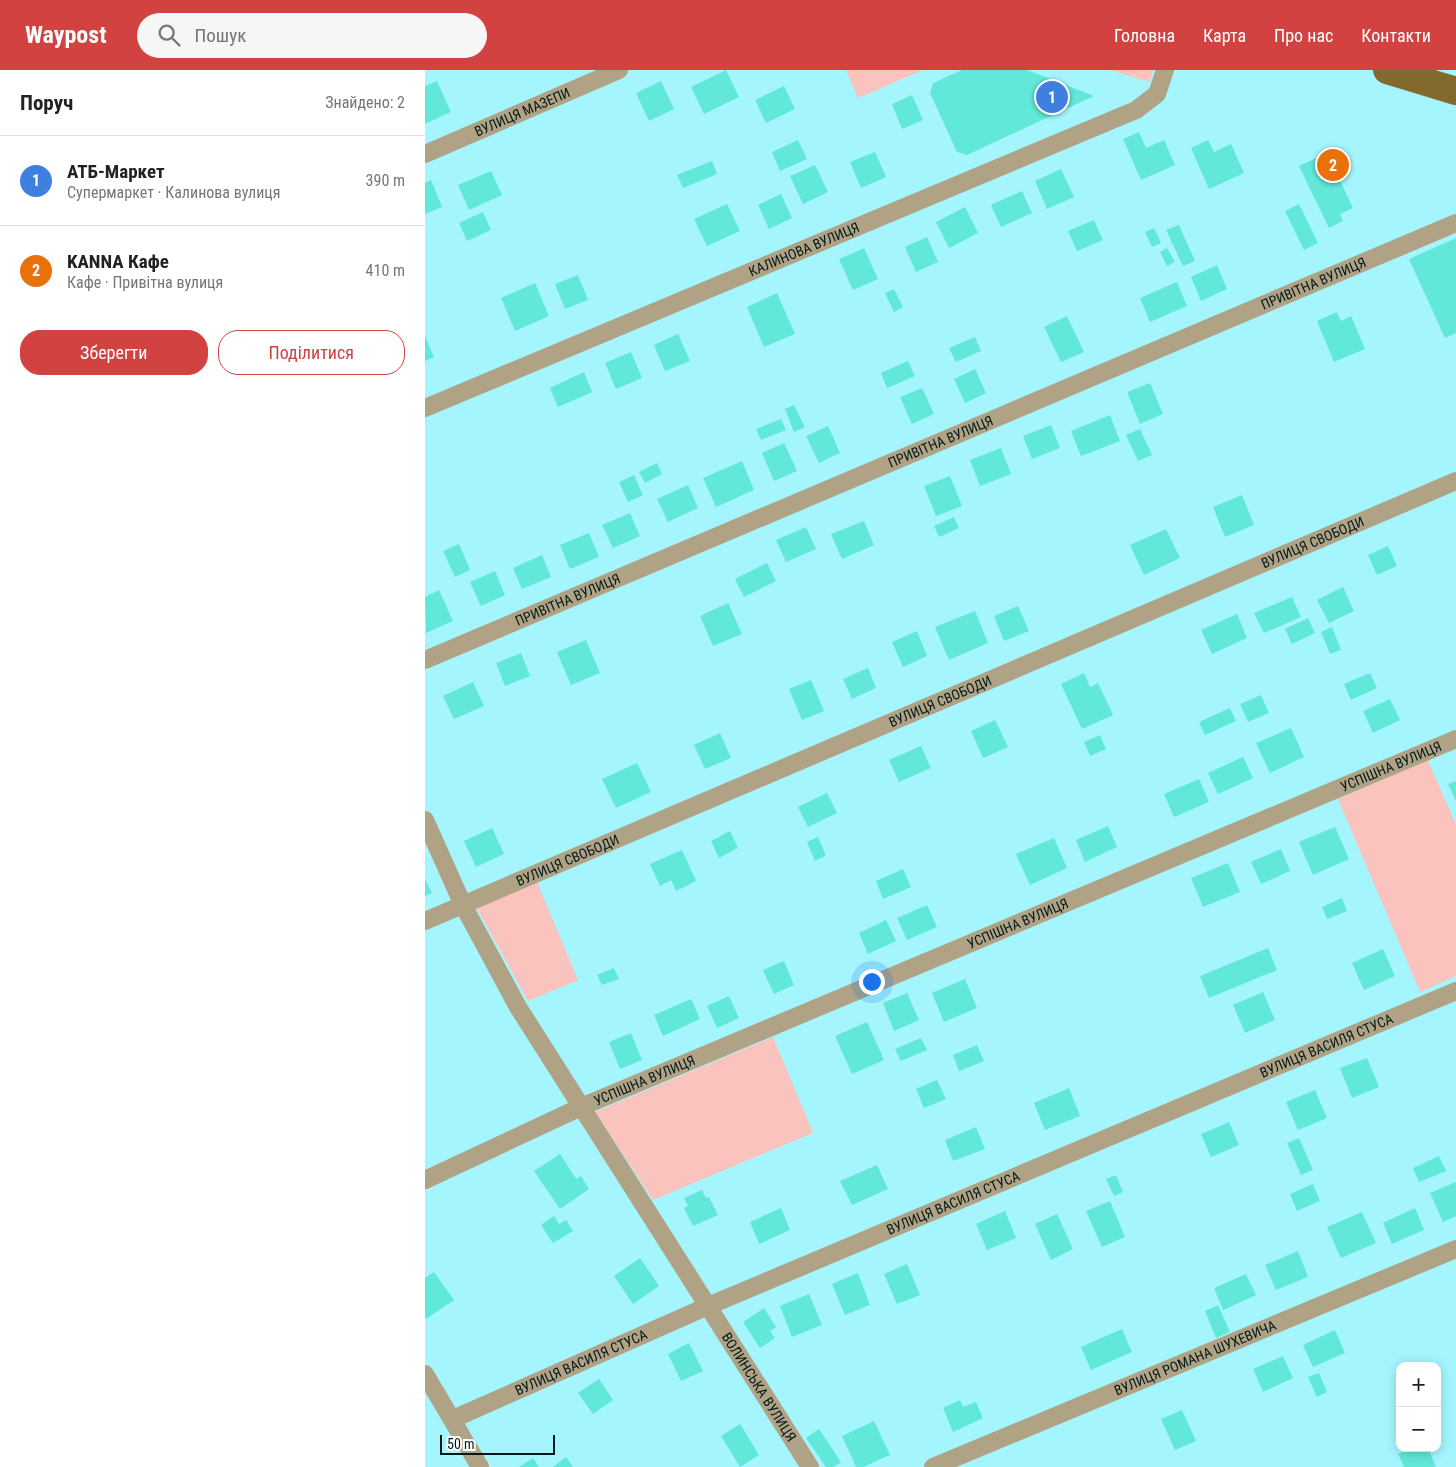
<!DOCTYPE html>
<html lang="uk">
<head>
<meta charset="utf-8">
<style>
	:root { --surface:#fff; --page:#f6f6f6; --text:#222; --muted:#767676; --line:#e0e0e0; --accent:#d14241 }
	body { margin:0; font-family:"Roboto Condensed",sans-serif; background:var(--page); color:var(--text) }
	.controls { position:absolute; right:15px; bottom:15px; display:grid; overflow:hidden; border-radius:10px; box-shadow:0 2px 12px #0003 }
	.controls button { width:45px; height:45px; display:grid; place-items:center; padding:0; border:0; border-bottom:1px solid var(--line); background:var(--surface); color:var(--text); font:25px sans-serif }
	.scale { position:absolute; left:15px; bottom:12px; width:115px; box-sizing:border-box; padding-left:5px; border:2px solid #03191c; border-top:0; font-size:14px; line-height:18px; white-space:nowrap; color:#03191c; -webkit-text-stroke:4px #fff; paint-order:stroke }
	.you { position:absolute; left:446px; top:911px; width:18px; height:18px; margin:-12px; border:4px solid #fff; border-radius:50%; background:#1a73e8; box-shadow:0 0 0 8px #1a73e833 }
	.badge { display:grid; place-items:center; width:32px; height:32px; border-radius:50%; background:var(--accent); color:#fff; font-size:16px; font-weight:700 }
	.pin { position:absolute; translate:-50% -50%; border:2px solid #fff; box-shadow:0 1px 5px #0006 }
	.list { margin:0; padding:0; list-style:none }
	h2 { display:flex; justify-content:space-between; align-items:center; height:65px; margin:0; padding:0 20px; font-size:21px }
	h2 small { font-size:16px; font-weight:400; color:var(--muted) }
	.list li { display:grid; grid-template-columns:32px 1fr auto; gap:15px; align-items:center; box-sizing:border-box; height:90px; padding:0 20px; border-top:1px solid var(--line) }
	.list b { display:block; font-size:19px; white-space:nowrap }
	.list p { margin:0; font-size:16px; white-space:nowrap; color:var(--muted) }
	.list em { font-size:16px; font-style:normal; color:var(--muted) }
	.actions { display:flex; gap:10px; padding:15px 20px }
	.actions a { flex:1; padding:11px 0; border:1px solid var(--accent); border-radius:20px; text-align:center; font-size:18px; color:var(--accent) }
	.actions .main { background:var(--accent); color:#fff }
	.icon { flex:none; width:28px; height:28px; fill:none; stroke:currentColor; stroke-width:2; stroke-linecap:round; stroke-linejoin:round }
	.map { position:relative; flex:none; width:1031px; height:1397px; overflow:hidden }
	header { display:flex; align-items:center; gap:30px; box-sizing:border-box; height:70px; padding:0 25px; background:var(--accent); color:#fff }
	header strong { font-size:24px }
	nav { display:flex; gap:28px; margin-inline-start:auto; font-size:18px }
	.search { width:350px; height:45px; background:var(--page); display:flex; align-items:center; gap:12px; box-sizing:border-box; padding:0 18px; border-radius:28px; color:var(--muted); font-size:19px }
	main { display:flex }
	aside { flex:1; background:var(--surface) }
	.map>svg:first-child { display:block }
	.green { fill:#fbc3bd }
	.building { fill:#61e8d8 }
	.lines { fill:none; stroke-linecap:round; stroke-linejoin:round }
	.minor { stroke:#b0a284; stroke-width:18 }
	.primary { stroke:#83692e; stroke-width:28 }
	.labels { text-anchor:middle; stroke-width:4.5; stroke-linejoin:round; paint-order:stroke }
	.street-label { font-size:14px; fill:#03191c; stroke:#fff }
</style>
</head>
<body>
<header>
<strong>Waypost</strong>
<div class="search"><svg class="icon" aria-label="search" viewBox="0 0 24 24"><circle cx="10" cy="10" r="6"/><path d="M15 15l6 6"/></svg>Пошук</div>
<nav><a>Головна</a><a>Карта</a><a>Про нас</a><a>Контакти</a></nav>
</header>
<main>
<aside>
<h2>Поруч<small>Знайдено: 2</small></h2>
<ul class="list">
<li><span class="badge" style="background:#3f7fe0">1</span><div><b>АТБ-Маркет</b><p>Супермаркет · Калинова вулиця</p></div><em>390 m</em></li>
<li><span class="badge" style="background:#e8710a">2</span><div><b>KANNA Кафе</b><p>Кафе · Привітна вулиця</p></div><em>410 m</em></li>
</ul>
<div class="actions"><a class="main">Зберегти</a><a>Поділитися</a></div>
</aside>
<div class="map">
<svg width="1031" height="1397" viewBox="0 0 1031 1397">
	<rect width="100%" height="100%" fill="#a5f5fe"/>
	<g class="green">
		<path d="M421 0H498L433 28Z"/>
		<path d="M684 0H728L725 12Z"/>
		<path d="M1003 690 1031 755V906L995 922 913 729Z"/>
		<path d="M112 812 153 910 103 931 52 838Z"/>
		<path d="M348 967 388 1063 228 1130 170 1042Z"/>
	</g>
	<g class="building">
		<path d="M301 0 314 27 279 44 266 17Z"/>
		<path d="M537 0H602L669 26 542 85 532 82 505 23 508 13Z"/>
		<path d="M12 11 26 42 0 54V16Z"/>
		<path d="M236 11 249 39 224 51 211 23Z"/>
		<path d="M359 16 370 39 341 53 330 30Z"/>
		<path d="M487 25 498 50 477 59 467 34Z"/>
		<path d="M714 62 721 78 739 70 750 95 716 110 698 69Z"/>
		<path d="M373 70 382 89 355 101 347 82Z"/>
		<path d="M783 70 789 82 806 74 819 103 784 119 766 78Z"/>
		<path d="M450 82 461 107 436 118 425 92Z"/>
		<path d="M902 83 928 138 915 144 918 151 904 158 874 96Z"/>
		<path d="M287 91 292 104 258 118 252 105Z"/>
		<path d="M390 95 403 122 378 134 365 106Z"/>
		<path d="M636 99 649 127 622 139 610 111Z"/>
		<path d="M66 101 77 125 44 140 33 115Z"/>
		<path d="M6 110 17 137 0 144V113Z"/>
		<path d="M597 121 607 143 576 157 566 135Z"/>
		<path d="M356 124 367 148 344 159 333 135Z"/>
		<path d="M302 134 315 161 282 176 269 149Z"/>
		<path d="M874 134 893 173 879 180 860 141Z"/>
		<path d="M540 137 553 163 524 178 511 152Z"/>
		<path d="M58 142 66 160 42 171 34 153Z"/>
		<path d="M669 150 678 170 652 181 643 161Z"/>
		<path d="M754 155 770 191 758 196 741 160Z"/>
		<path d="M729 158 736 173 727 177 720 162Z"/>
		<path d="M502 167 513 192 491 202 480 177Z"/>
		<path d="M1031 168V263L1020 268 984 189Z"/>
		<path d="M439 178 453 209 428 220 414 189Z"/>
		<path d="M742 178 750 192 742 196 735 182Z"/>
		<path d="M792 195 802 219 776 231 766 207Z"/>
		<path d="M153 205 163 230 140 239 130 214Z"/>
		<path d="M752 212 762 236 725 252 715 228Z"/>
		<path d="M110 213 124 246 90 261 76 228Z"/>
		<path d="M469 219 478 237 469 242 460 223Z"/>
		<path d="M352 223 370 264 339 277 322 237Z"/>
		<path d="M912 242 916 251 926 246 940 279 909 292 892 251Z"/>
		<path d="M642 246 659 282 636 292 619 257Z"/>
		<path d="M253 264 265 291 240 301 229 275Z"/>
		<path d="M0 266 9 287 0 291Z"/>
		<path d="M550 267 556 281 531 292 524 278Z"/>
		<path d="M206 282 217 308 191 319 180 293Z"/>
		<path d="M483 291 490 306 462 318 456 303Z"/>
		<path d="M550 299 561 323 540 333 529 309Z"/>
		<path d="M159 302 167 322 133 337 125 318Z"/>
		<path d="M725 313 738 344 715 354 702 322Z"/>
		<path d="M497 318 509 344 487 354 475 327Z"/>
		<path d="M369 335 380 357 369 362 360 339Z"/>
		<path d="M685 345 695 371 656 386 646 361Z"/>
		<path d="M356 349 361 360 336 370 331 359Z"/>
		<path d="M626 355 635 378 607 389 598 366Z"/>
		<path d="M403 356 415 383 394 393 381 366Z"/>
		<path d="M715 359 727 385 713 391 701 365Z"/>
		<path d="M359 373 372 401 349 411 337 383Z"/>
		<path d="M576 378 586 404 555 416 545 390Z"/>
		<path d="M317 391 329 420 291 437 278 408Z"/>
		<path d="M232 393 237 404 220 413 214 402Z"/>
		<path d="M209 405 218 425 203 432 194 412Z"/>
		<path d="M525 406 537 436 511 446 499 416Z"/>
		<path d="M263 415 273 438 243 452 232 429Z"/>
		<path d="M817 425 829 455 800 467 788 437Z"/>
		<path d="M205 443 215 466 188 478 177 455Z"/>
		<path d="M529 447 534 458 514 467 509 456Z"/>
		<path d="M439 451 449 475 417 489 406 464Z"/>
		<path d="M381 457 391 479 361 492 351 470Z"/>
		<path d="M741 459 755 488 719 505 705 475Z"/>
		<path d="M164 463 174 487 145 499 135 475Z"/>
		<path d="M34 474 45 500 30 507 18 481Z"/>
		<path d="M963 476 972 496 952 505 943 485Z"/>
		<path d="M117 485 126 507 97 519 88 498Z"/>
		<path d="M342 493 351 511 319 527 310 509Z"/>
		<path d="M70 501 80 525 56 536 45 512Z"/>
		<path d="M918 517 929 541 904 553 892 530Z"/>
		<path d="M14 520 28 551 1 563 0 527Z"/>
		<path d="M867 527 876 547 839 563 829 543Z"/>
		<path d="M303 533 317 564 288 576 275 546Z"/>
		<path d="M593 536 604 561 579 571 569 546Z"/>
		<path d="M550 541 563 573 524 590 510 557Z"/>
		<path d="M812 544 822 568 787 584 776 560Z"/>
		<path d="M883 548 890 563 867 574 860 559Z"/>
		<path d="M907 557 916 580 905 584 896 562Z"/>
		<path d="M492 561 502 586 478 597 467 572Z"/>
		<path d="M161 570 175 603 146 615 132 582Z"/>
		<path d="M96 583 105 606 80 616 71 593Z"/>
		<path d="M443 598 451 618 427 629 418 609Z"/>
		<path d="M659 603 665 617 673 613 688 645 657 659 636 614Z"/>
		<path d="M945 603 952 618 926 630 919 614Z"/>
		<path d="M386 610 399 641 377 650 364 619Z"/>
		<path d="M48 612 59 636 29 649 18 626Z"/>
		<path d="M836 625 844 643 823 652 815 634Z"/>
		<path d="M965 629 975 650 948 663 938 641Z"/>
		<path d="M805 638 811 651 780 665 774 652Z"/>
		<path d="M570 650 583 677 558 688 546 661Z"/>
		<path d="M866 658 879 687 845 703 831 673Z"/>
		<path d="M295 663 306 688 280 699 269 675Z"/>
		<path d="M675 665 681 679 665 686 659 672Z"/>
		<path d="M496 676 506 698 474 712 464 690Z"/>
		<path d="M818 687 828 708 793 724 783 703Z"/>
		<path d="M212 693 226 722 191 738 177 709Z"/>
		<path d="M774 709 784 732 749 747 739 724Z"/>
		<path d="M1031 711V731L1023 714Z"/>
		<path d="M402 723 412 743 383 757 373 737Z"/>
		<path d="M683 756 692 777 660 792 651 770Z"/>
		<path d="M910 757 924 789 888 805 874 772Z"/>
		<path d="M67 758 79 784 51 797 39 771Z"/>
		<path d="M305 761 313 778 294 788 286 771Z"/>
		<path d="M393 767 401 786 390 791 382 772Z"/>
		<path d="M629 768 642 798 605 815 591 784Z"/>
		<path d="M856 779 865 801 836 814 826 792Z"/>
		<path d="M257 780 271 811 251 821 246 810 235 816 225 794Z"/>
		<path d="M803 793 815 822 778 837 766 808Z"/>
		<path d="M478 799 486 817 458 829 451 811Z"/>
		<path d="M0 809 7 823 0 826Z"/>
		<path d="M917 828 922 841 902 849 897 837Z"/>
		<path d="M502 835 512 857 482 870 472 848Z"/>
		<path d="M461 850 471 871 443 884 434 863Z"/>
		<path d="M843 878 852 900 784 928 775 906Z"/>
		<path d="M958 879 970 906 939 920 927 893Z"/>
		<path d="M359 891 369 915 349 924 338 900Z"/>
		<path d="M189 898 194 909 177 915 172 905Z"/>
		<path d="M540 909 552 938 519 952 507 923Z"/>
		<path d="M838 922 850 950 820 963 808 935Z"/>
		<path d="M482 923 494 950 469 961 458 933Z"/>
		<path d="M304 926 314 948 292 958 282 936Z"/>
		<path d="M266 929 275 949 238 966 229 945Z"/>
		<path d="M442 952 459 990 427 1004 410 966Z"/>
		<path d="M206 963 217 990 195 999 184 972Z"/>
		<path d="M496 968 502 980 476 991 470 979Z"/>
		<path d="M552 975 559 991 534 1001 528 985Z"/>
		<path d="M942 988 954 1017 927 1028 915 998Z"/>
		<path d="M512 1010 521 1029 499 1038 491 1019Z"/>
		<path d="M644 1018 655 1046 620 1060 609 1033Z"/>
		<path d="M890 1020 902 1048 873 1060 861 1032Z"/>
		<path d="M804 1052 814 1075 786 1087 776 1064Z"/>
		<path d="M551 1057 560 1079 528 1091 520 1070Z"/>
		<path d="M874 1068 888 1100 876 1105 862 1073Z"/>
		<path d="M135 1084 151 1109 156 1106 164 1119 135 1139 109 1101Z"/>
		<path d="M1014 1086 1021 1101 994 1112 988 1098Z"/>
		<path d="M452 1095 463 1119 427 1135 415 1111Z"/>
		<path d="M691 1105 698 1122 689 1126 681 1109Z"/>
		<path d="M1031 1112V1146L1018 1152 1005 1123Z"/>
		<path d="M888 1114 895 1131 872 1141 865 1124Z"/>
		<path d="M277 1120 281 1128 284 1127 293 1145 268 1156 259 1138 263 1136 259 1128Z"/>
		<path d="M685 1131 700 1167 677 1177 661 1141Z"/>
		<path d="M356 1138 365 1160 334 1174 325 1152Z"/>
		<path d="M990 1138 999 1160 967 1174 958 1153Z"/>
		<path d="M580 1141 591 1168 562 1180 551 1154Z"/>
		<path d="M937 1142 951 1173 916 1188 902 1157Z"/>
		<path d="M632 1144 648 1179 626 1190 610 1154Z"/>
		<path d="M129 1146 134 1154 141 1150 148 1161 128 1173 116 1155Z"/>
		<path d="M873 1181 883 1207 851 1220 840 1195Z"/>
		<path d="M215 1188 234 1216 208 1234 189 1206Z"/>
		<path d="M482 1194 495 1225 472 1234 459 1204Z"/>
		<path d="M9 1202 29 1230 1 1249 0 1247V1208Z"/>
		<path d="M433 1203 445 1235 420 1245 407 1214Z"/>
		<path d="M821 1204 831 1225 798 1240 789 1218Z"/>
		<path d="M384 1224 397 1255 367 1267 355 1236Z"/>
		<path d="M793 1235 805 1262 791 1268 780 1241Z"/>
		<path d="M339 1238 351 1257 345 1261 350 1268 335 1278 318 1252Z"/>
		<path d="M697 1259 707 1282 666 1300 656 1277Z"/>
		<path d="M910 1260 920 1283 888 1297 878 1275Z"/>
		<path d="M264 1273 278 1301 256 1311 243 1284Z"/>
		<path d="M858 1286 868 1308 838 1322 828 1299Z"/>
		<path d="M894 1303 902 1322 892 1327 883 1307Z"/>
		<path d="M174 1309 188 1330 168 1344 153 1323Z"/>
		<path d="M535 1330 538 1337 551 1332 558 1348 528 1362 518 1338Z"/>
		<path d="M757 1340 771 1371 750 1380 736 1349Z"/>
		<path d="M449 1351 465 1385 438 1397H431L417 1366Z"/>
		<path d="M315 1354 334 1385 315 1397 296 1366Z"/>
		<path d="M394 1359 416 1392 409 1397H401L381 1368Z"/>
		<path d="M986 1378H1003L1011 1397H979L973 1384Z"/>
		<path d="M141 1387 148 1397H128Z"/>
		<path d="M108 1388 114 1397H94Z"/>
	</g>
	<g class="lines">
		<g class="minor">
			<path id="s1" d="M0 84 194 0"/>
			<path id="s2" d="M0 338 711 40 732 24 740 0"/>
			<path id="s3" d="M0 590 1031 153"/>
			<path id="s4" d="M0 750 38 835 93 937 385 1397"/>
			<path id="s5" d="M0 851 1031 411"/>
			<path id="s6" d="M0 1110 156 1037 1031 669"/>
			<path d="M0 1304 55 1397"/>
			<path id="s7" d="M28 1349 283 1236 1031 921"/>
			<path id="s8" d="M508 1397 1031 1179"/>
		</g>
		<path class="primary" d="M962 0 1031 21"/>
	</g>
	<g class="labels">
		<g class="street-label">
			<text dy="5" stroke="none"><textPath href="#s1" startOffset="106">ВУЛИЦЯ МАЗЕПИ</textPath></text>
			<text dy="5" stroke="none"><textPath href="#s2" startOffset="411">КАЛИНОВА ВУЛИЦЯ</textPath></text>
			<text dy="5" stroke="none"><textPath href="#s3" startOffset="965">ПРИВІТНА ВУЛИЦЯ</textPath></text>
			<text dy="5" stroke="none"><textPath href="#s3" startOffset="560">ПРИВІТНА ВУЛИЦЯ</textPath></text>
			<text dy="5" stroke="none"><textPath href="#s5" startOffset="965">ВУЛИЦЯ СВОБОДИ</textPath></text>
			<text dy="5" stroke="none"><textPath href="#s3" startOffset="155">ПРИВІТНА ВУЛИЦЯ</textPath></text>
			<text dy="5" stroke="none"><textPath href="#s5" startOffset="560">ВУЛИЦЯ СВОБОДИ</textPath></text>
			<text dy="5" stroke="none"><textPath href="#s6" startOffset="1051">УСПІШНА ВУЛИЦЯ</textPath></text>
			<text dy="5" stroke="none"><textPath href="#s5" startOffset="155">ВУЛИЦЯ СВОБОДИ</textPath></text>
			<text dy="5" stroke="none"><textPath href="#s6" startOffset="646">УСПІШНА ВУЛИЦЯ</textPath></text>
			<text dy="5" stroke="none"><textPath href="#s7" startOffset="950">ВУЛИЦЯ ВАСИЛЯ СТУСА</textPath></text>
			<text dy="5" stroke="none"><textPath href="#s6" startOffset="241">УСПІШНА ВУЛИЦЯ</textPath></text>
			<text dy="5" stroke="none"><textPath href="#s7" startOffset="545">ВУЛИЦЯ ВАСИЛЯ СТУСА</textPath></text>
			<text dy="5" stroke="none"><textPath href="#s8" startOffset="284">ВУЛИЦЯ РОМАНА ШУХЕВИЧА</textPath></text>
			<text dy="5" stroke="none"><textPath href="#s7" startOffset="140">ВУЛИЦЯ ВАСИЛЯ СТУСА</textPath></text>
			<text dy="5" stroke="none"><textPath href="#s4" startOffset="659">ВОЛИНСЬКА ВУЛИЦЯ</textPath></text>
		</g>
	</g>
</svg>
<div class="controls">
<button>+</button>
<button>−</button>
</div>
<div class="scale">50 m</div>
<div class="you"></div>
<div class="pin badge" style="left:627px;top:27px;background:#3f7fe0">1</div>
<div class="pin badge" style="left:908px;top:95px;background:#e8710a">2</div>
</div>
</main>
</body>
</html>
